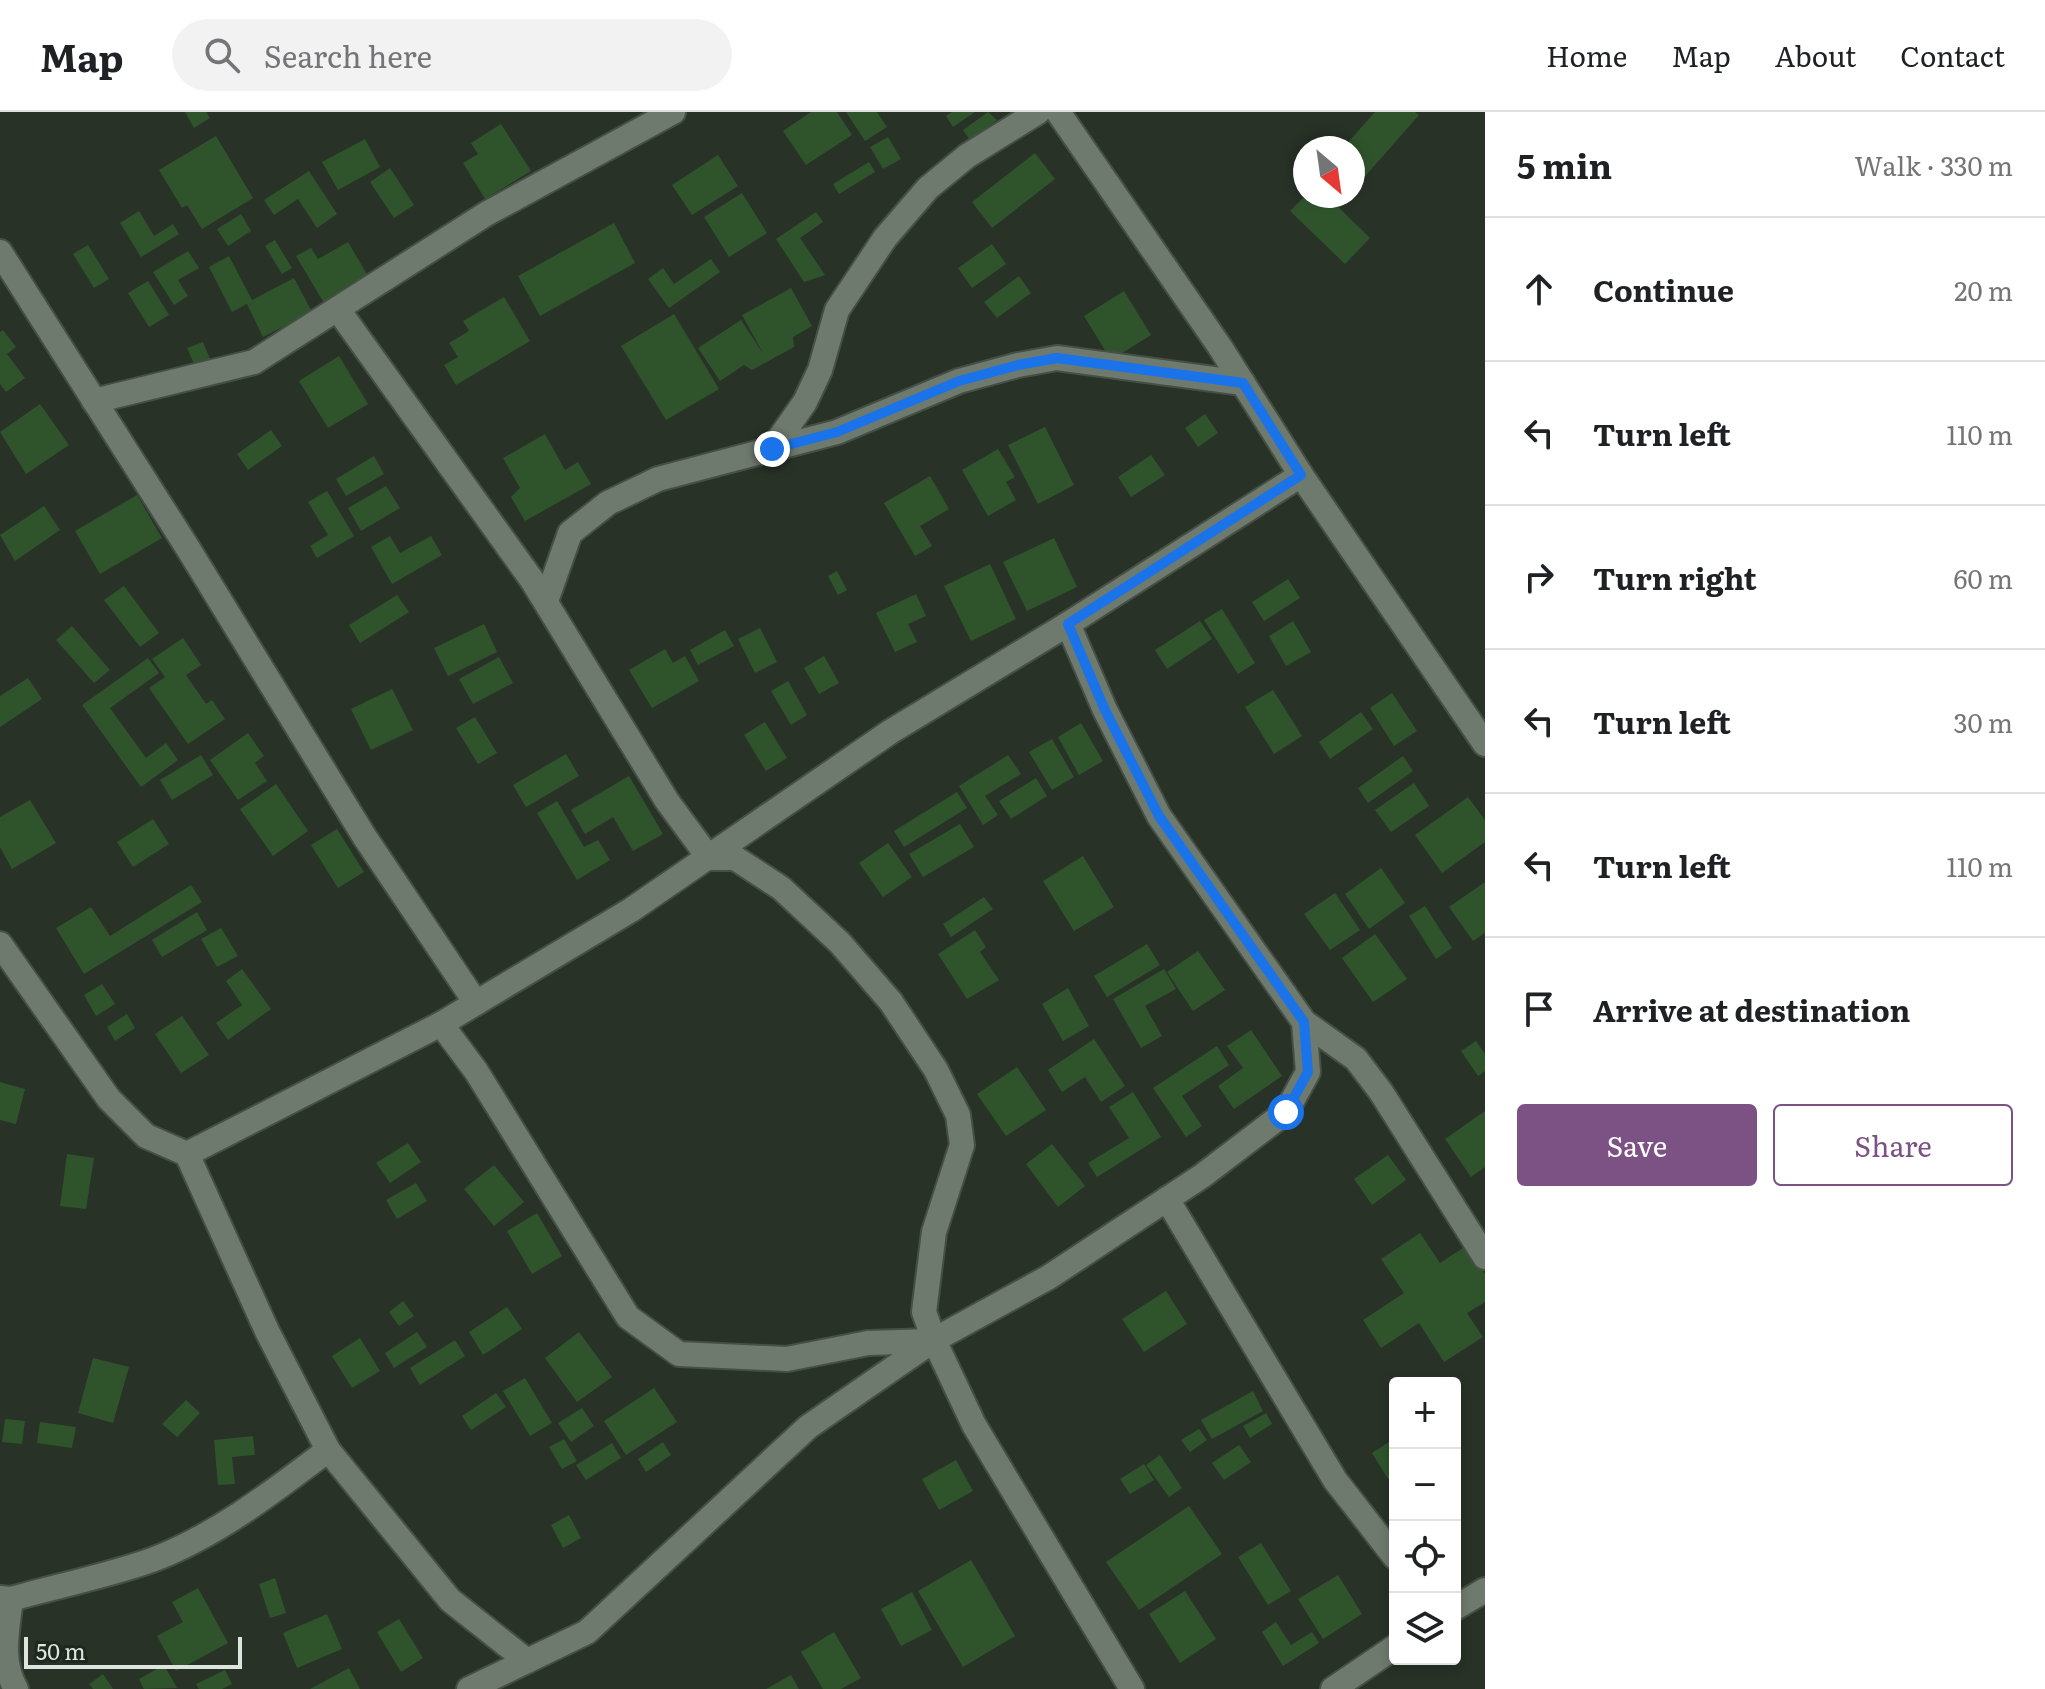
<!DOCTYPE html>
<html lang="en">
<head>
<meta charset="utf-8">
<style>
	:root { --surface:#fff; --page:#f2f2f2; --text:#202124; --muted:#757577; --line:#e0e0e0; --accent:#7c5184 }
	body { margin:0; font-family:Literata,serif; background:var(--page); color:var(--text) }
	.controls { position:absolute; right:24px; bottom:24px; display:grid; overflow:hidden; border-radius:8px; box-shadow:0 4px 12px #0003 }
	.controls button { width:72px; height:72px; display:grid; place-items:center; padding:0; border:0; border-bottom:2px solid var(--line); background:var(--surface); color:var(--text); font:40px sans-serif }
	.compass { position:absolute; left:1293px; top:24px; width:72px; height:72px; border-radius:50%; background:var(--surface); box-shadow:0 4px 12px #0003; rotate:151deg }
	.scale { position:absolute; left:24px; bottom:20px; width:218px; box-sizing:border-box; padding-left:8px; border:4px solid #dee5de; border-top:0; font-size:22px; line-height:28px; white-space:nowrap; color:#dee5de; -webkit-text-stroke:6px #1f281e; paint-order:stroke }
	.stop { position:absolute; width:24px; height:24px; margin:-18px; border:6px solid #1a73e8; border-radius:50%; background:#fff }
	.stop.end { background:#1a73e8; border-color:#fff; box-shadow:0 2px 8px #0008 }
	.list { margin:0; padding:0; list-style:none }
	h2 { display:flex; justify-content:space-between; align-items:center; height:104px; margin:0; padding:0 32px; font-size:34px }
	h2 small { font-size:26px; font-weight:400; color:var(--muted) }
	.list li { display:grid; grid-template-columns:52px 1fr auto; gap:24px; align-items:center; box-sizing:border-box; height:144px; padding:0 32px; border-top:2px solid var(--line) }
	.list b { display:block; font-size:30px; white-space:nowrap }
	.list em { font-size:26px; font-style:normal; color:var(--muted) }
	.actions { display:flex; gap:16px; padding:24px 32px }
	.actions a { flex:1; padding:18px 0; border:2px solid var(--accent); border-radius:8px; text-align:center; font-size:28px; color:var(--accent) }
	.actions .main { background:var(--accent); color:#fff }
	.icon { flex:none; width:44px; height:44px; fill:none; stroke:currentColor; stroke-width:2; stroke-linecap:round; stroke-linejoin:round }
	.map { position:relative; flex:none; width:1485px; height:1577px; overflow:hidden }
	header { display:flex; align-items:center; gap:48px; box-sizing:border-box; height:112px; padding:0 40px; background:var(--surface); border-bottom:2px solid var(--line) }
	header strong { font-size:38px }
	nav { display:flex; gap:44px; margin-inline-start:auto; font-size:28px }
	.search { width:560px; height:72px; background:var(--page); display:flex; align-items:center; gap:20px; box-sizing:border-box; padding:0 28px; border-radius:44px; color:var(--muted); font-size:30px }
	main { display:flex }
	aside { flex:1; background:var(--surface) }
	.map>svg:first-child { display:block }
	.building { fill:#2f542c }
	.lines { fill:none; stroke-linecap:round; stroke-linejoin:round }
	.street-casing { stroke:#464f46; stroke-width:28 }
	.street { stroke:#6f7a6e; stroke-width:24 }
	.route { stroke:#1a73e8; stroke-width:10 }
</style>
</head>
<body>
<header>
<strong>Map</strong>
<div class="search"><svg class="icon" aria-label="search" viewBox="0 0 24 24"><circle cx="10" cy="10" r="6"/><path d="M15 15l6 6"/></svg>Search here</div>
<nav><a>Home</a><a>Map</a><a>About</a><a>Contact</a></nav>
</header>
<main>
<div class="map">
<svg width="1485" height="1577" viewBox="0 0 1485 1577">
	<rect width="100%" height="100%" fill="#283227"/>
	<g class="building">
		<path d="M185 0H206L210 6 194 16Z"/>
		<path d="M811 0H837L852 23 806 53 783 19Z"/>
		<path d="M846 0H877L887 15 865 29Z"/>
		<path d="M952 0H975L953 15 946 4Z"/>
		<path d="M988 0 997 8 970 28 963 18Z"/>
		<path d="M1375 0H1415L1419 3 1353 78V36H1343Z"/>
		<path d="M501 12 531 59 485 87 463 51 478 42 471 31Z"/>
		<path d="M216 24 253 86 202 117 187 93 182 96 159 58Z"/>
		<path d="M888 25 901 47 883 57 870 35Z"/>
		<path d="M365 27 380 55 338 78 322 50Z"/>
		<path d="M1035 41 1055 67 992 116 972 90Z"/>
		<path d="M718 43 738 74 692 103 672 73Z"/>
		<path d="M869 50 875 60 839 82 833 72Z"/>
		<path d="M390 56 414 93 394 106 370 70Z"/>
		<path d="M309 59 337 102 317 116 298 87 274 103 264 88Z"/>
		<path d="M742 81 767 121 729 145 704 105Z"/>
		<path d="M1305 84H1327L1370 126 1345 152 1290 99Z"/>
		<path d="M139 99 154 124 173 112 179 122 141 145 120 111Z"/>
		<path d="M816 100 823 110 800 126 825 163 804 170 776 127Z"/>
		<path d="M241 102 251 119 228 134 217 117Z"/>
		<path d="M614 111 635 151 540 204 518 164Z"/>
		<path d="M275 128 292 156 282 162 265 134Z"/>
		<path d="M348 130 371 169 327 196 296 144 311 136 318 147Z"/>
		<path d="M992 132 1006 152 972 176 958 156Z"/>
		<path d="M88 133 109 167 94 176 73 142Z"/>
		<path d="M188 139 199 156 178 168 188 184 174 193 153 160Z"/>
		<path d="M229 144 252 188 294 166 312 200 263 225 247 192 232 200 209 155Z"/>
		<path d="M711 147 720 160 669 196 648 167 663 156 674 172Z"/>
		<path d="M1019 164 1031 181 997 206 984 190Z"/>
		<path d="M148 169 169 203 149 215 128 181Z"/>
		<path d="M791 176 812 214 793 225 794 235 752 258 744 253 720 269 698 236 741 208 764 243 742 203Z"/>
		<path d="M1124 179 1151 223 1111 248 1084 204Z"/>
		<path d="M504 185 530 229 456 273 444 253 458 245 449 231 469 219 463 209Z"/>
		<path d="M674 202 719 277 666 308 621 234Z"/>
		<path d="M3 218 16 235 7 242 25 266 6 280 0 272V220Z"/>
		<path d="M203 230 210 247 195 254 187 236Z"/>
		<path d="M339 244 368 292 328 316 299 269Z"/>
		<path d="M40 292 69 333 26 362 0 320Z"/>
		<path d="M1205 302 1218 321 1198 335 1185 316Z"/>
		<path d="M1045 315 1074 373 1038 392 1008 333Z"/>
		<path d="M271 318 282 334 248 358 237 342Z"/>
		<path d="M545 322 565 358 578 350 591 372 525 409 511 385 520 376 503 346Z"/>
		<path d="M998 337 1015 365 1006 370 1016 388 988 404 962 358Z"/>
		<path d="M1151 343 1165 363 1131 385 1118 365Z"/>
		<path d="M374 344 384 362 346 384 336 367Z"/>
		<path d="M930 364 949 397 920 414 932 434 915 444 884 391Z"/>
		<path d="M386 374 400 396 361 419 348 396Z"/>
		<path d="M327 379 354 424 317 446 310 434 328 423 308 390Z"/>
		<path d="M137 383 162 426 100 462 75 419Z"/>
		<path d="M44 394 60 418 15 449 0 423Z"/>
		<path d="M390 424 400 441 431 424 442 443 392 472 371 435Z"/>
		<path d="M1054 426 1077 475 1027 499 1003 450Z"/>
		<path d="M990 452 1016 507 971 529 944 474Z"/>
		<path d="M837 459 847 478 838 483 828 464Z"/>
		<path d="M1288 467 1300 486 1264 509 1252 490Z"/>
		<path d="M124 474 159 521 140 535 104 488Z"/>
		<path d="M916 482 926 504 908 512 917 530 895 540 876 501Z"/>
		<path d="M397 483 409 500 360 531 349 513Z"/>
		<path d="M1222 497 1255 551 1238 562 1204 508Z"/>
		<path d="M1200 509 1212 527 1167 557 1155 538Z"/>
		<path d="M1293 509 1311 540 1286 554 1269 524Z"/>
		<path d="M484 512 497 540 448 564 434 536Z"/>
		<path d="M72 514 110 558 94 571 56 528Z"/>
		<path d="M760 516 777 550 755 561 738 527Z"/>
		<path d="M725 518 734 534 698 553 690 538Z"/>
		<path d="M183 526 201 553 186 563 206 592 212 588 225 607 188 632 149 576 165 565 152 547Z"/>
		<path d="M665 537 673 551 685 544 699 569 652 596 629 558Z"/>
		<path d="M824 544 839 571 819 582 804 556Z"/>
		<path d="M499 545 513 571 473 592 459 567Z"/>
		<path d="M148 546 159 561 110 596 146 646 166 631 178 648 141 675 82 593Z"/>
		<path d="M28 566 42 587 0 615V584Z"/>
		<path d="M788 569 807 603 791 613 771 579Z"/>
		<path d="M392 577 413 618 371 638 351 597Z"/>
		<path d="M1273 578 1302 624 1274 642 1245 595Z"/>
		<path d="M1392 581 1417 619 1394 634 1370 596Z"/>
		<path d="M1361 600 1373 617 1330 647 1319 630Z"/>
		<path d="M475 605 497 641 478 652 456 616Z"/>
		<path d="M765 610 787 646 766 659 744 623Z"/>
		<path d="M1081 611 1103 649 1079 663 1058 625Z"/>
		<path d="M248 621 264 644 255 651 267 669 238 688 210 648Z"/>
		<path d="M1052 627 1074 665 1052 678 1029 640Z"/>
		<path d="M566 642 579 664 526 695 513 673Z"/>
		<path d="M201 643 213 663 172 688 160 668Z"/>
		<path d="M1008 643 1021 662 985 684 998 703 983 713 959 674Z"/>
		<path d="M1403 644 1413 659 1368 691 1358 676Z"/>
		<path d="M629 664 663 722 633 739 613 705 585 722 571 698Z"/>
		<path d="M1036 666 1047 684 1011 707 999 689Z"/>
		<path d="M1414 671 1429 694 1391 720 1375 698Z"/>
		<path d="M276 672 308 719 273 744 240 697Z"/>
		<path d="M957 680 967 696 904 735 894 719Z"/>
		<path d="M1468 685 1485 708V730L1442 761 1415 723Z"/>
		<path d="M30 688 56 731 12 757 0 735V705Z"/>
		<path d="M557 689 584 735 598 728 610 748 577 768 537 701Z"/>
		<path d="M153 707 169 732 133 755 117 730Z"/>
		<path d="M960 712 974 735 923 765 909 742Z"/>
		<path d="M337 717 364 760 338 776 311 733Z"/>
		<path d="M888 731 912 765 883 785 859 751Z"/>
		<path d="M1083 744 1114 795 1074 819 1043 769Z"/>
		<path d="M1381 756 1405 791 1369 817 1345 782Z"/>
		<path d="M1485 770V821L1473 829 1449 795Z"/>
		<path d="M191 773 202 790 84 862 56 816 91 795 110 824Z"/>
		<path d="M1335 781 1360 818 1330 838 1304 802Z"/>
		<path d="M984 785 993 797 951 825 943 812Z"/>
		<path d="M1425 794 1452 836 1436 847 1409 804Z"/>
		<path d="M197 800 207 818 162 845 152 828Z"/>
		<path d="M221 816 238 844 217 855 201 827Z"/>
		<path d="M975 818 986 835 980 840 999 868 967 887 938 842Z"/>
		<path d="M1375 822 1407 867 1373 890 1342 846Z"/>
		<path d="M1147 832 1160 853 1107 885 1094 864Z"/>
		<path d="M1198 839 1225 878 1193 899 1167 860Z"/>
		<path d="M242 857 271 897 228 928 216 911 242 893 226 869Z"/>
		<path d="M1164 857 1176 877 1145 894 1162 924 1141 936 1113 887Z"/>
		<path d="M102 872 115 892 96 904 84 883Z"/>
		<path d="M1068 876 1089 914 1063 929 1042 892Z"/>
		<path d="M127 902 135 916 115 929 107 915Z"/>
		<path d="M182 904 209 943 181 961 155 922Z"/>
		<path d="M1251 918 1282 964 1234 997 1218 974 1243 956 1227 934Z"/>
		<path d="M1094 927 1125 974 1101 990 1085 965 1062 980 1048 958Z"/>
		<path d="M1476 929 1485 942V959L1478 964 1461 939Z"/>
		<path d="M1217 934 1229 953 1182 984 1202 1014 1186 1025 1153 976Z"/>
		<path d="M1017 955 1046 998 1006 1024 977 982Z"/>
		<path d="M0 970 25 977 16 1012 0 1008Z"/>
		<path d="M1133 980 1161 1025 1097 1065 1088 1051 1129 1026 1109 995Z"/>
		<path d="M1485 999V1055L1471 1065 1445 1027Z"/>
		<path d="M408 1031 421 1050 390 1071 376 1051Z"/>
		<path d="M1052 1032 1085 1074 1058 1095 1026 1052Z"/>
		<path d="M67 1042 94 1046 86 1097 60 1094Z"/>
		<path d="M1388 1043 1406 1068 1372 1093 1354 1067Z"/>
		<path d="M494 1053 524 1090 494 1114 464 1077Z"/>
		<path d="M416 1071 427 1089 397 1107 386 1088Z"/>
		<path d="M537 1101 562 1144 532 1162 507 1119Z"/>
		<path d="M1420 1121 1440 1151 1466 1134 1485 1162V1190L1467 1201 1483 1225 1444 1250 1419 1211 1381 1236 1363 1208 1404 1181 1381 1147Z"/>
		<path d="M1166 1179 1187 1212 1144 1240 1122 1207Z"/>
		<path d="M403 1189 414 1204 399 1214 389 1200Z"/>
		<path d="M507 1195 522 1217 483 1243 469 1220Z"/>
		<path d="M417 1220 427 1235 394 1256 385 1241Z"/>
		<path d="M579 1220 612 1265 577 1290 545 1246Z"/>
		<path d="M360 1226 380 1259 352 1276 332 1244Z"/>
		<path d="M455 1228 465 1244 420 1273 410 1256Z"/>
		<path d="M93 1246 129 1255 113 1311 78 1301Z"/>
		<path d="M525 1266 552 1311 530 1324 503 1279Z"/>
		<path d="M654 1276 677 1310 626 1343 604 1309Z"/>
		<path d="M1253 1279 1263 1299 1212 1327 1201 1308Z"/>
		<path d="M496 1281 506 1295 471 1318 462 1304Z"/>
		<path d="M186 1288 200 1301 177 1325 162 1312Z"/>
		<path d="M582 1296 594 1314 571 1330 558 1311Z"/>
		<path d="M1266 1301 1272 1312 1250 1326 1243 1314Z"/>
		<path d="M5 1307 25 1309 22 1332 2 1330Z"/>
		<path d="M40 1310 76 1315 72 1336 37 1331Z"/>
		<path d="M1199 1317 1207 1328 1190 1340 1181 1328Z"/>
		<path d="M253 1324 255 1343 232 1345 235 1372 218 1373 214 1328Z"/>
		<path d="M1395 1326V1362L1388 1367 1372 1341Z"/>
		<path d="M564 1327 577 1349 562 1357 549 1335Z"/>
		<path d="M663 1330 671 1343 646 1360 638 1347Z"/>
		<path d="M612 1331 621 1346 586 1368 576 1353Z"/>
		<path d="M1239 1333 1251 1350 1224 1368 1212 1351Z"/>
		<path d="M1160 1343 1182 1376 1169 1385 1146 1353Z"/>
		<path d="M956 1348 973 1379 939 1398 922 1367Z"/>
		<path d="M1144 1352 1154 1368 1130 1382 1120 1367Z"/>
		<path d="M1189 1394 1222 1442 1139 1498 1106 1450Z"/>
		<path d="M569 1403 581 1426 563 1436 551 1413Z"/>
		<path d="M1261 1431 1291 1479 1268 1493 1238 1445Z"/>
		<path d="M971 1448 1015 1524 963 1555 918 1479Z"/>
		<path d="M1338 1463 1362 1502 1323 1527 1298 1487Z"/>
		<path d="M275 1466 286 1501 270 1506 259 1472Z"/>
		<path d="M198 1476 228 1531 176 1559 157 1524 183 1510 172 1490Z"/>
		<path d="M1185 1479 1216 1527 1180 1551 1149 1502Z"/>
		<path d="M912 1480 932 1518 901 1534 881 1497Z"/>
		<path d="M327 1502 342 1537 297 1556 283 1521Z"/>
		<path d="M399 1507 423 1546 401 1560 377 1520Z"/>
		<path d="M1276 1510 1291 1533 1312 1520 1319 1531 1283 1554 1262 1520Z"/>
		<path d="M834 1520 861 1566 841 1577H823L801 1540Z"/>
		<path d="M164 1553 177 1576 144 1577 139 1567Z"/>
		<path d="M349 1556 360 1577H310Z"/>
		<path d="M225 1558 232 1572 222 1577H199L196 1572Z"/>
		<path d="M103 1562 113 1577H93L89 1572Z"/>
		<path d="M791 1563 799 1577H766Z"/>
	</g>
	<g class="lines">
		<g class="street-casing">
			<g id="street">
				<path d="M1058 0 1220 235 1301 363 1485 632"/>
				<path d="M0 140 189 438 364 724 476 891"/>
				<path d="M339 199 532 468 667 689 709 746H735L781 776 840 831 891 890 936 958 958 1003 962 1033 934 1120 924 1200 934 1228 974 1313 1132 1577"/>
				<path d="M94 289 254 250 486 102 673 0"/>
				<path d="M772 337 805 290 820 258 837 198 885 126 928 76 967 44 1038 0"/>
				<path d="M546 489 570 421 608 391 658 367 837 320 959 269 1018 253 1057 246 1243 271"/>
				<path d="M0 832 109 987 146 1024 187 1042 441 912 631 798 890 620 1068 512 1301 363"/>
				<path d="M1304 910 1356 947 1381 980 1485 1145"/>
				<path d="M441 912 476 959 628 1205 679 1242 787 1247 868 1231 931 1229"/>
				<path d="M187 1042 267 1219 328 1338 450 1488 527 1549 587 1520 808 1315 934 1228 1049 1165 1202 1064 1286 1000 1308 960 1304 910 1159 704 1105 598 1068 512"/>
				<path d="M1167 1087 1335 1368 1395 1445"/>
				<path d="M0 1486 11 1487C57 1474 107 1464 152 1448 216 1424 274 1379 328 1338"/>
				<path d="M11 1487C7 1519 0 1550 16 1577"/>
				<path d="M1455 1496 1485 1478"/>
				<path d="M469 1577 527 1549"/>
				<path d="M1333 1577 1395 1535"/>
			</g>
		</g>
		<use href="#street" class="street"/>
	</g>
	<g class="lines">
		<path class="route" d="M772 337 837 320 959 269 1018 253 1057 246 1243 271 1301 363 1068 512 1105 598 1159 704 1304 910 1308 960 1286 1000"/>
	</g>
</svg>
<div class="controls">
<button>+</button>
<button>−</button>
<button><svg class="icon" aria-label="locate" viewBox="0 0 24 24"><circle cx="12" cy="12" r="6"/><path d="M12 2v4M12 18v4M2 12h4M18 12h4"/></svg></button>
<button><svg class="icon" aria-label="layers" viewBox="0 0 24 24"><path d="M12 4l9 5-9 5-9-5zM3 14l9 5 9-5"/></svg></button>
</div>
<svg class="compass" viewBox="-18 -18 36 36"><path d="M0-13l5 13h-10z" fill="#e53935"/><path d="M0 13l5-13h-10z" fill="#757577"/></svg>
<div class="scale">50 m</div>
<div class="stop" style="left:1286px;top:1000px"></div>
<div class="stop end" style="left:772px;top:337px"></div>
</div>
<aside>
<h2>5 min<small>Walk · 330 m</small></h2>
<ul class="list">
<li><svg class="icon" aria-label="ahead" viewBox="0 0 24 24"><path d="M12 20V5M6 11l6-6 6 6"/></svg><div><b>Continue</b></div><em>20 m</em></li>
<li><svg class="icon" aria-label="left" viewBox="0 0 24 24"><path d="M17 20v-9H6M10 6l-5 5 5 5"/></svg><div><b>Turn left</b></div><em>110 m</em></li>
<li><svg class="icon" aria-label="right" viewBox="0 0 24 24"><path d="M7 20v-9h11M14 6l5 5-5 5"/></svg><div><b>Turn right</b></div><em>60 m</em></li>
<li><svg class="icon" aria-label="left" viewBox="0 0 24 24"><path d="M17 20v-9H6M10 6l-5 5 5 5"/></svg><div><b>Turn left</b></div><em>30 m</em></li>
<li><svg class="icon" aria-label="left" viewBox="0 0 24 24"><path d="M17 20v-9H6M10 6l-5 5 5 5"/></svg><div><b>Turn left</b></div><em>110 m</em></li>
<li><svg class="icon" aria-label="arrive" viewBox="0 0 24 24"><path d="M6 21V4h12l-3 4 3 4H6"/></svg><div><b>Arrive at destination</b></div></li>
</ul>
<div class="actions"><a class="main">Save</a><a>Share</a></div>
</aside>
</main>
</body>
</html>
